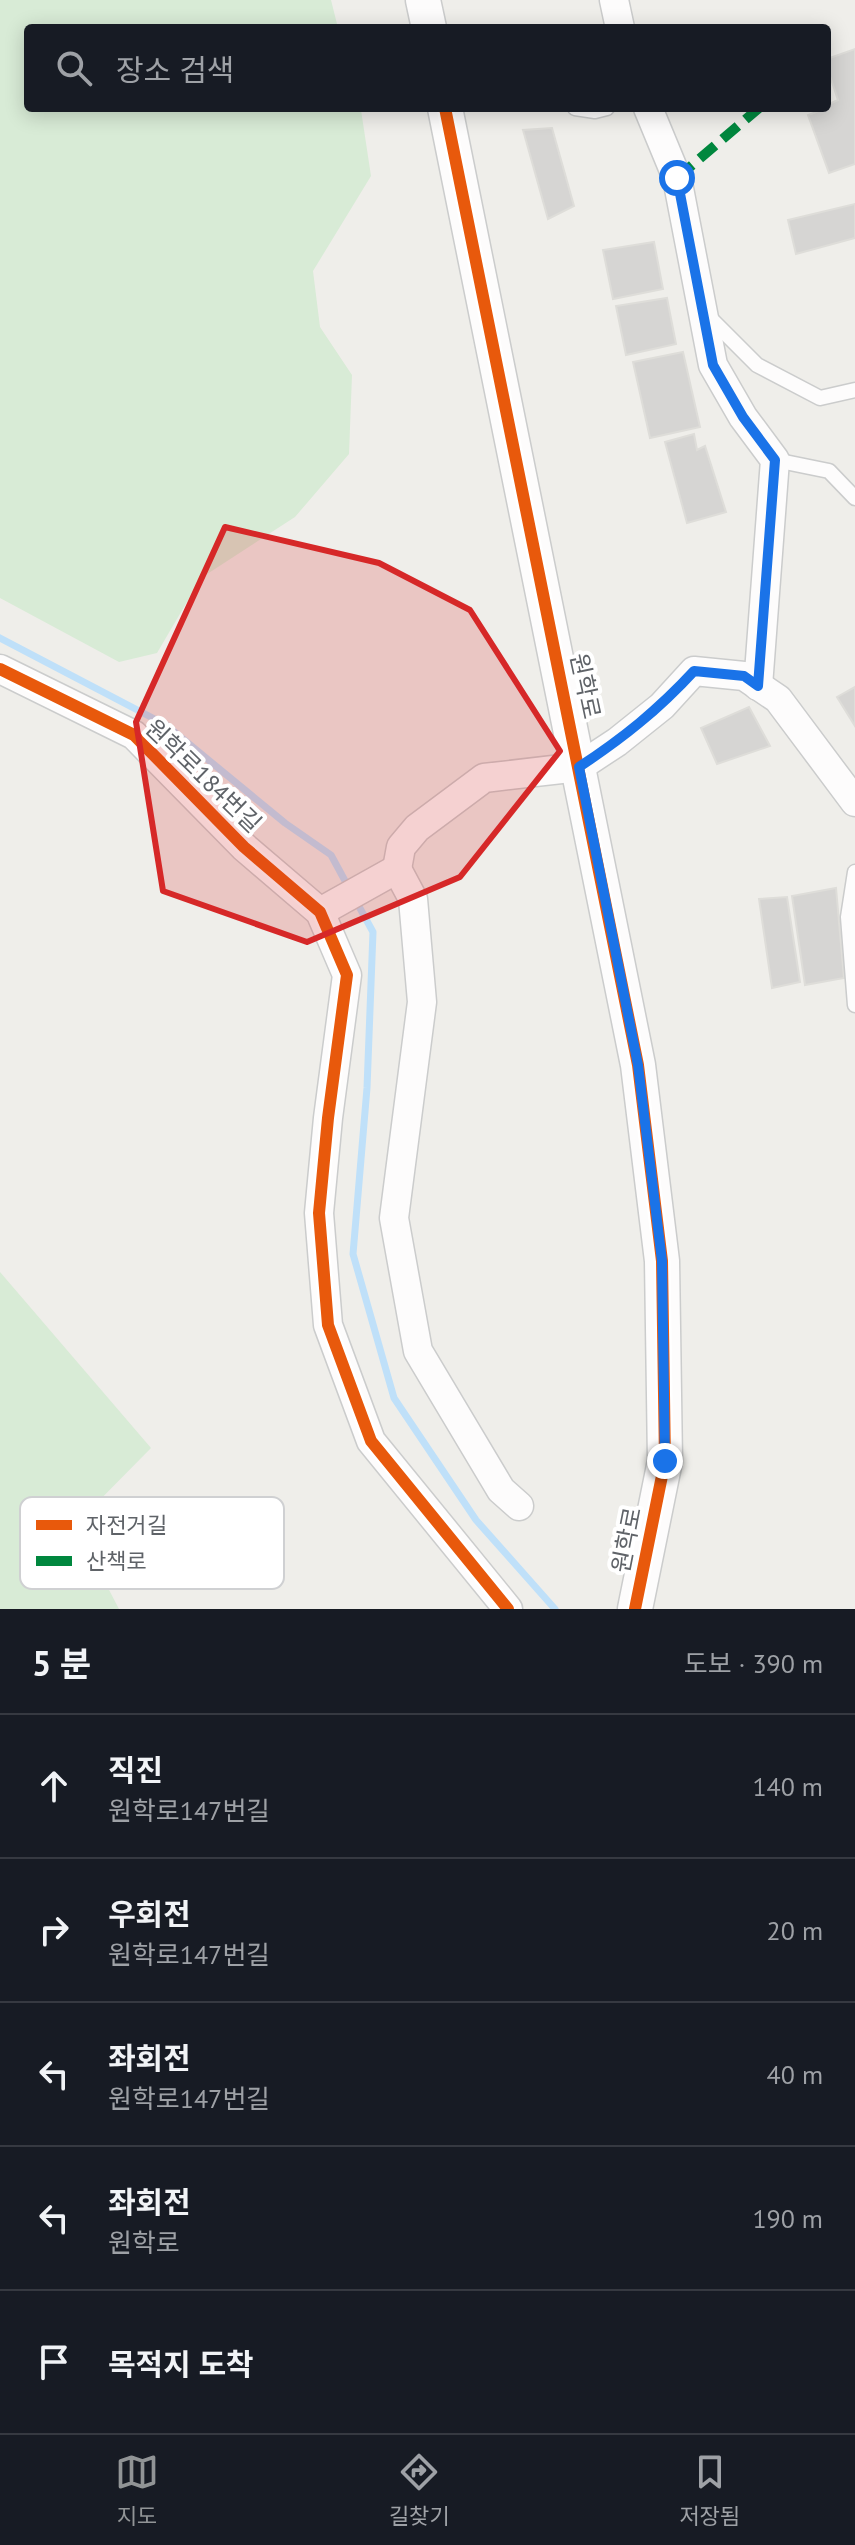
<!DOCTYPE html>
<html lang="ko">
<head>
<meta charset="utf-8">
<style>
	:root { --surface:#171b24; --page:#242831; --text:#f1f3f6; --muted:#9ea1a6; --line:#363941; --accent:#919496 }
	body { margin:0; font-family:"PT Sans","Noto Sans KR",sans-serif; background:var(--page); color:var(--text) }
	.stop { position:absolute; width:24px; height:24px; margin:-18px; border:6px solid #1a73e8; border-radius:50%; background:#fff }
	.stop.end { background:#1a73e8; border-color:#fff; box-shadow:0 2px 8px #0008 }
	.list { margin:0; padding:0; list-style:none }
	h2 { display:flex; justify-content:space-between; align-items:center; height:104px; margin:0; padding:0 32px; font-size:34px }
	h2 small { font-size:26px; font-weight:400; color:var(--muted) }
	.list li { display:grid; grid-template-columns:52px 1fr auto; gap:24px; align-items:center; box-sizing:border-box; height:144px; padding:0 32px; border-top:2px solid var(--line) }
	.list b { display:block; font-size:30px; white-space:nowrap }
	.list p { margin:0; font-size:26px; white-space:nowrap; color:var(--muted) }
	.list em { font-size:26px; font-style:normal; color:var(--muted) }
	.icon { flex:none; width:44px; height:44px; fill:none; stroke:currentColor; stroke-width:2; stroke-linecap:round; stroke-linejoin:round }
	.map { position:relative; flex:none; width:855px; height:1609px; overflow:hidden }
	.search { position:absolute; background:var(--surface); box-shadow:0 4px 20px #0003; left:24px; right:24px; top:24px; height:88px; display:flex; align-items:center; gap:20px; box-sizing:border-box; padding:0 28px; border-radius:8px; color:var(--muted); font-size:30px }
	.sheet { height:824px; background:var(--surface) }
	nav { display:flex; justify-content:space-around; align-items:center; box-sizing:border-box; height:112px; border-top:2px solid var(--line); background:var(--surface); font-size:22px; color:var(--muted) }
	nav a { display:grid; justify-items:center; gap:4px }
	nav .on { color:var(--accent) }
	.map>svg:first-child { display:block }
	.green { fill:#d8ebd6 }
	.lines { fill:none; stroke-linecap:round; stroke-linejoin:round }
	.stream { stroke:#bfe0f9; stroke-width:7 }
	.building { fill:#d6d5d3; stroke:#deddd9; stroke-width:2 }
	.service-casing { stroke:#cbcccc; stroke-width:17 }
	.minor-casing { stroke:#cbcccc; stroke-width:31 }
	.tertiary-casing { stroke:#cbcccc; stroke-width:37 }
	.service { stroke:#fdfcfc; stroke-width:14 }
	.minor { stroke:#fdfcfc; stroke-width:28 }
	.tertiary { stroke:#fdfcfc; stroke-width:34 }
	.quiet { stroke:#00873e; stroke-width:10; stroke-dasharray:20 10; stroke-linecap:butt }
	.cycleway-casing { stroke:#fff; stroke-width:17 }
	.cycleway { stroke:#e8590c; stroke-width:12 }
	.route { stroke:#1a73e8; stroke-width:10 }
	.marked { fill:#d62828; fill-opacity:0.2; stroke:#d62828; stroke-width:6; stroke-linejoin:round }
	.labels { text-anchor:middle; stroke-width:8; stroke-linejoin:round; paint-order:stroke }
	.street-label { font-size:24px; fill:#5f6368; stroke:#fff }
	.key { fill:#fff; stroke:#cfd0d2; stroke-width:2 }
	.key-label { font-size:22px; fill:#5f6368 }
</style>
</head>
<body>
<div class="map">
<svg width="855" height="1609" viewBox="0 0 855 1609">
	<rect width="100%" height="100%" fill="#efeeea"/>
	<g class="green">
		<path d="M0 0H331L338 28H28V108L361 110 371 176 313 271 320 327 352 375 349 454 295 517 201 578 157 653 119 662 0 598Z"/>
		<path d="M0 1272 151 1448 75 1525 119 1609H0Z"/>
	</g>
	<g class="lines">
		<g class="stream">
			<path d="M0 638 166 725 285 823 331 855 350 890"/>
			<path d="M356 901 373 932 367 1088 353 1254 394 1398 476 1520 555 1609"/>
		</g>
	</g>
	<g class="building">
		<path d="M855 49V164L829 173 808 115 827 108V105L838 100 827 67V59Z"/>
		<path d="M552 128 574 206 548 219 523 130Z"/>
		<path d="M855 204V238L796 254 788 220Z"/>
		<path d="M654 242 663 289 613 299 603 250Z"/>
		<path d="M667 298 676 344 626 355 616 306Z"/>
		<path d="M683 352 700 427 650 438 633 362Z"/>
		<path d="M694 434 697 450 705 446 726 512 687 523 665 442Z"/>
		<path d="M855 687V726L837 697Z"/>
		<path d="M749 707 770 746 717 764 701 728Z"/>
		<path d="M836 888 844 978 805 985 792 896Z"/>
		<path d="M787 897 800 982 772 988 759 899Z"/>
	</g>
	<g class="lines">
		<g class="service-casing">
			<g id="service">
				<path d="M575 108 595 111 607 108"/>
				<path d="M709 317 757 365 820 398 855 390"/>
				<path d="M775 460 829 471 855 498"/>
				<path d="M855 872 848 917 855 1005"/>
			</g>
		</g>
		<g class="minor-casing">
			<g id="minor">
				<path d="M614 0 620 28"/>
				<path d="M648 108 677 178 713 365 743 417 775 460 758 686"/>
				<path d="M0 669 134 735 244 847 320 912 347 975 328 1118 319 1213 328 1325 371 1441 508 1609"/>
				<path d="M397 869 413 899 422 1002 394 1218 418 1351 501 1490 519 1506"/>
				<path d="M397 869 401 847 417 828 484 778 579 767 617 742 662 706 694 671 744 676 778 699 855 802"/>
				<path d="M320 912 397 869"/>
			</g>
		</g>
		<g class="tertiary-casing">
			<g id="tertiary">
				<path d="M423 0 429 28"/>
				<path d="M445 108 638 1065 662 1261 665 1461 635 1609"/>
			</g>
		</g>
		<use href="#service" class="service"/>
		<use href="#minor" class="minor"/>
		<use href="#tertiary" class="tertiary"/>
		<path class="quiet" d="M677 178 759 108"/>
		<g class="cycleway-casing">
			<g id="cycleway">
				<path d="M445 108 638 1065 662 1261 665 1461 635 1609"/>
				<path d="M0 669 134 735 244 847 320 912 347 975 328 1118 319 1213 328 1325 371 1441 508 1609"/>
			</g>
		</g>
		<use href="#cycleway" class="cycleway"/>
	</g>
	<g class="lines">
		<path class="route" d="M665 1461 662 1261 638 1065 579 767C623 738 658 710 694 671L744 676 758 686 775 460 743 417 713 365 677 178"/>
	</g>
	<path class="marked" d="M225 527 379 563 470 610 560 751 460 877 307 942 163 891 136 722Z"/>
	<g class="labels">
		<g class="street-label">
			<text transform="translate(585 686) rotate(78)" y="8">원학로</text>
			<text transform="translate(203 776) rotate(44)" y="8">원학로184번길</text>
			<text transform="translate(627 1540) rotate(-79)" y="8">원학로</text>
		</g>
	</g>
	<rect x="20" y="1497" width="264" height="92" rx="12" class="key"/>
	<rect x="36" y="1520" width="36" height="10" fill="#e8590c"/>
	<rect x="36" y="1556" width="36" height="10" fill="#00873e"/>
	<g class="key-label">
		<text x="86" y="1533">자전거길</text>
		<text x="86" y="1569">산책로</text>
	</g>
</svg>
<div class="stop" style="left:677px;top:178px"></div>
<div class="stop end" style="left:665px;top:1461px"></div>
<div class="search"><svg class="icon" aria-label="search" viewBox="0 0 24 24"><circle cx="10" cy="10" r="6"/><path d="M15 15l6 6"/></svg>장소 검색</div>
</div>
<section class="sheet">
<h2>5 분<small>도보 · 390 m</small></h2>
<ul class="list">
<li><svg class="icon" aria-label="ahead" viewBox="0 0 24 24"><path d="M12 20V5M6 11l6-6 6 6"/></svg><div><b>직진</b><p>원학로147번길</p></div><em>140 m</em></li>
<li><svg class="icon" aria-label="right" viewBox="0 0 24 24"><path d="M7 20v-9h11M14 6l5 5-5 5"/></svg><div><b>우회전</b><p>원학로147번길</p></div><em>20 m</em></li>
<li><svg class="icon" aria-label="left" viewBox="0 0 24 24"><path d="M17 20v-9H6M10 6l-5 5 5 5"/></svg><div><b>좌회전</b><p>원학로147번길</p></div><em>40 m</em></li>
<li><svg class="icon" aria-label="left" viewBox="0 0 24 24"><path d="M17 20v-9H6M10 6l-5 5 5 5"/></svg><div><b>좌회전</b><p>원학로</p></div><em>190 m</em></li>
<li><svg class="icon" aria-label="arrive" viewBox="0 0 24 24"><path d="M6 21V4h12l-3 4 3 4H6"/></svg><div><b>목적지 도착</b></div></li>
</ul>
</section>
<nav>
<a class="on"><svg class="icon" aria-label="map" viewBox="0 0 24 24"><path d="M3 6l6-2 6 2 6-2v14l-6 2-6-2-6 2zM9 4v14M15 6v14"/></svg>지도</a>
<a><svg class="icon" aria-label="directions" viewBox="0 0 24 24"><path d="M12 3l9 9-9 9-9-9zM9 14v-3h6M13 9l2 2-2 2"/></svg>길찾기</a>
<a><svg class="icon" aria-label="saved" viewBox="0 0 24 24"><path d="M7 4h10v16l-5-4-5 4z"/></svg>저장됨</a>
</nav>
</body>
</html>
